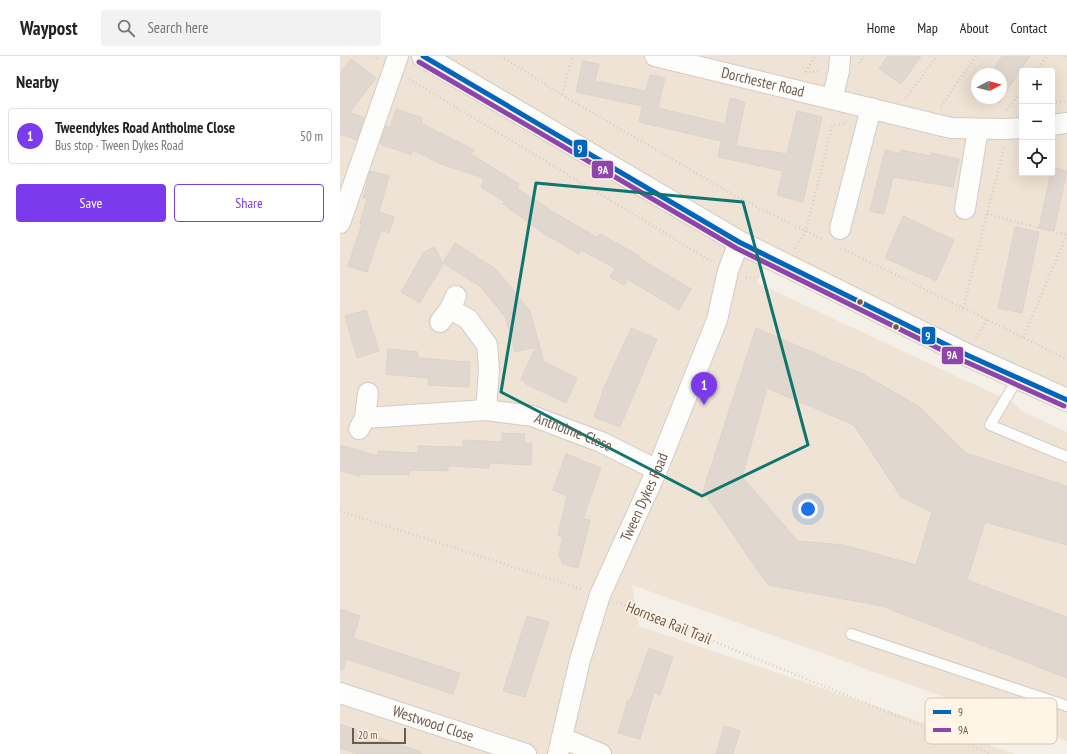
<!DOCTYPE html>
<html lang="en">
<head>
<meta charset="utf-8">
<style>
	:root { --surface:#fff; --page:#f2f2f2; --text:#222; --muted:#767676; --line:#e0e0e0; --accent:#7c3aed }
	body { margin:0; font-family:"PT Sans Narrow",sans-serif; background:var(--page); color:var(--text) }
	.controls { position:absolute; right:12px; top:12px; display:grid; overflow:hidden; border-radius:4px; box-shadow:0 4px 16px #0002 }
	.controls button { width:36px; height:36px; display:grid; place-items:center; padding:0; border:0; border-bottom:1px solid var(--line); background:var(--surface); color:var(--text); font:20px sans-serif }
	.compass { position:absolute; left:631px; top:12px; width:36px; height:36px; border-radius:50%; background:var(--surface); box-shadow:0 4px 16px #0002; rotate:83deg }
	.scale { position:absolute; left:12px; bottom:10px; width:54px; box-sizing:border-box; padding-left:4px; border:2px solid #70584a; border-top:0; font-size:11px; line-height:14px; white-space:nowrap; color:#70584a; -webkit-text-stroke:3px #fef5e7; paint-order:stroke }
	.you { position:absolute; left:468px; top:453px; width:14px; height:14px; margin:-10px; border:3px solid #fff; border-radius:50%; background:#1a73e8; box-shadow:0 0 0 6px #1a73e833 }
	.badge { display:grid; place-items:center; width:26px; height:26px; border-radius:50%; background:var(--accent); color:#fff; font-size:13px; font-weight:700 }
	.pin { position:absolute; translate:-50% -33px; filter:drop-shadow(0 1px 2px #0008) }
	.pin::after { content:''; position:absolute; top:21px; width:14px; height:12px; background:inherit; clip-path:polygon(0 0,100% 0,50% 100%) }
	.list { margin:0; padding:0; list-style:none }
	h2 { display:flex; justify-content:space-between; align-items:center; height:52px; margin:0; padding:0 16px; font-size:17px }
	h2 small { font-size:13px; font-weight:400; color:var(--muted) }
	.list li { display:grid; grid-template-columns:26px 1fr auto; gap:12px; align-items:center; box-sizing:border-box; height:56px; margin:0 8px 8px; padding:0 8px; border:1px solid var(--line); border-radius:4px }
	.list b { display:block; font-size:15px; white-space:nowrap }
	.list p { margin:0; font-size:13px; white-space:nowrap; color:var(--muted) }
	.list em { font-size:13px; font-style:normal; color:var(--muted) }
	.actions { display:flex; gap:8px; padding:12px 16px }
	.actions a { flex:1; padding:9px 0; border:1px solid var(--accent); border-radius:4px; text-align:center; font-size:14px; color:var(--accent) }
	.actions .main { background:var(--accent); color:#fff }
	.icon { flex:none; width:22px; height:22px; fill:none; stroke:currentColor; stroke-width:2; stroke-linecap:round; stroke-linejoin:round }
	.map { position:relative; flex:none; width:727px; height:698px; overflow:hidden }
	header { display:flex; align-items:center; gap:24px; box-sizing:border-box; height:56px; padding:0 20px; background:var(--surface); border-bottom:1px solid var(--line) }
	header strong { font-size:19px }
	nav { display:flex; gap:22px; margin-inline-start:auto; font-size:14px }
	.search { width:280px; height:36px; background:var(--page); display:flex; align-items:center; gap:10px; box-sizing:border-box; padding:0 14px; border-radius:4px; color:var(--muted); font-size:15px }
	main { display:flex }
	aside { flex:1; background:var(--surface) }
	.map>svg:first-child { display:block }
	.residential { fill:#eee3d4; fill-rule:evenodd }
	.building { fill:#e0d8cf; stroke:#ddd3ca; fill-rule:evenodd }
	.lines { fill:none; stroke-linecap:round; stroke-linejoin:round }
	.lane-casing { stroke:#d2ccc5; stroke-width:12 }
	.street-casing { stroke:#d2ccc5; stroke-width:22 }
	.secondary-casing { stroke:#d3ccc4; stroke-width:24 }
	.path { stroke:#d6cfc9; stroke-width:2.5; stroke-dasharray:1 3; stroke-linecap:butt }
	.lane { stroke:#fdfdfb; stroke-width:10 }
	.street { stroke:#fdfdfb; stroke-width:20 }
	.secondary { stroke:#fdfdfb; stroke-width:22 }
	.bus-1-casing { stroke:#fef5e7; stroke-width:8 }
	.bus-2-casing { stroke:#fef5e7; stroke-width:8 }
	.bus-1 { stroke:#0065bd; stroke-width:5 }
	.bus-2 { stroke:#8e44ad; stroke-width:5 }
	.marked { fill:none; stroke:#0f766e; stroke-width:3; stroke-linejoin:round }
	.bus-dot { fill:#70584a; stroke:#fef5e7; stroke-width:1.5 }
	.labels { text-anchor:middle; stroke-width:3; stroke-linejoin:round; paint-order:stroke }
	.street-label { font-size:15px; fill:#70584a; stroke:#fef5e7 }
	.key { fill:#fef5e7; stroke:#d3c6b8; stroke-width:1 }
	.key-label { font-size:11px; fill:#70584a }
	.line-badge { stroke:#fef5e7; stroke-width:1.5 }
	.badge-label { font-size:11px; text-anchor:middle; font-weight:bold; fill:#fff }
</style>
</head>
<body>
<header>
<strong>Waypost</strong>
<div class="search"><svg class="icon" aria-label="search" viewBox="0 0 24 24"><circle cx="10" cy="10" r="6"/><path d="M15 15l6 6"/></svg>Search here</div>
<nav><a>Home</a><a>Map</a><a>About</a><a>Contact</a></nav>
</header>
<main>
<aside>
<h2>Nearby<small></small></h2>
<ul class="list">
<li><span class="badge">1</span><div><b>Tweendykes Road Antholme Close</b><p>Bus stop · Tween Dykes Road</p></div><em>50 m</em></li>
</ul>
<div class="actions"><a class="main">Save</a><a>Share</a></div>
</aside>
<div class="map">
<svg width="727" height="698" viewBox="0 0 727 698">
	<rect width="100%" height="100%" fill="#f4f0e7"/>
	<path class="residential" d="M0 0H727V354L423 212 417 227 676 348 681 355 727 376V685L292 529 299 570 675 698H0ZM682 15H712V117H682ZM637 18H661V42H637Z"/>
	<g class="building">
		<path d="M548 0H581L561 28 539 13Z"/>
		<path d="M662 0H690L659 47 651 42H661V18H650Z"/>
		<path d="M11 3 36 22 10 56 24 62 17 84 0 78V17Z"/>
		<path d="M243 5 259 8 255 25 306 35 310 19 325 22 318 52 385 68 390 42 405 46 396 90 447 98 457 55 482 61 463 146 437 139 443 115 378 101 381 85 299 66 302 50 236 36Z"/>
		<path d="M56 53 83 62 81 67 134 94 131 98 179 128 177 132 215 157 258 182 260 178 300 200 299 202 351 233 339 254 287 223 284 229 270 221 275 212 241 194 239 198 203 177 163 148 165 146 141 131 144 122 101 108 73 94 71 99 40 88 46 70 50 71Z"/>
		<path d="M545 94 560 98 561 94 590 100 591 97 619 103 613 131 553 121 544 158 530 155Z"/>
		<path d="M712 111 727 115 714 175 699 172Z"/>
		<path d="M30 115 49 120 39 156 54 161 49 177 41 174 27 216 8 210 22 168 20 167 27 143 23 142Z"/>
		<path d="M563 160 614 184 596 225 545 202Z"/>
		<path d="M675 171 699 176 682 257 658 252Z"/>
		<path d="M115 187 156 213 190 255 204 306 237 322 226 347 186 328 181 323 196 291 175 296 166 262 141 231 103 207Z"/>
		<path d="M95 191 103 208 80 247 61 236 84 196Z"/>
		<path d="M26 254 39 295 17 302 5 260Z"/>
		<path d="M291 272 317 283 280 371 254 361 264 332Z"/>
		<path d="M416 272 523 318 581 352 626 397 727 430V489L645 466 627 524 727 561V622L542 550 428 529 363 435ZM427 332 514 369 561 441 592 456 576 509 504 489 458 485 402 421Z"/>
		<path d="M48 293 78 296V302L130 306 129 331 88 329V322L46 318Z"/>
		<path d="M162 377 185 378 184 387H192L191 409 150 407 149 412 108 410V415L69 414V419L20 418V420L0 415V389L38 400V395L78 397V390L123 391V384L162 386Z"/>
		<path d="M226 398 261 412 243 463 250 464 238 512 223 508 219 499 223 481 218 479 227 440 213 434Z"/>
		<path d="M0 553 20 560 13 582 120 617 113 638 6 603 3 614 0 613Z"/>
		<path d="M187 560 209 566 185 641 163 635Z"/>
		<path d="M309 592 333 601 320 639 314 637 300 683 278 677 288 644 290 645Z"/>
		<path d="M0 668 81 696V698H19L0 692Z"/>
		<path d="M384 670 400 675 393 698H376Z"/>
	</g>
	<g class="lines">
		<g class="lane-casing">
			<g id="lane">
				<path d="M678 322 650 369 727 401"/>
				<path d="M511 578 727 650"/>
			</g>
		</g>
		<g class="street-casing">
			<g id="street">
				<path id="s1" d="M315 0 611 72 665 73 682 72"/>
				<path d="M492 43 499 15 500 0"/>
				<path d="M712 69 727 67"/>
				<path d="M625 153 638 73"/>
				<path d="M0 167 58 0"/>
				<path d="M500 173 531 52"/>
				<path d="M110 253 128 263 147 289 149 314 146 354"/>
				<path d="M100 266 110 253 116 240"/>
				<path id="s2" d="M25 362 146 354 192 360 261 386 317 414"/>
				<path d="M19 373 25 362 28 337"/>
				<path id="s3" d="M0 637 186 698"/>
				<path d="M222 682 261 698"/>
				<path id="s4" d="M218 698 240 604 260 539 317 414 377 264 388 215 399 186"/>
			</g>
		</g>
		<g class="secondary-casing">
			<path id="secondary" d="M83 0 399 186 627 299 727 344"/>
		</g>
		<g class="path">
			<path d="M33 0 38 3"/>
			<path d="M161 0 227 42 397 141 484 184"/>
			<path d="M726 0 727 1"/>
			<path d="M519 7 524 0"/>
			<path d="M696 15 707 0"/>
			<path d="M465 16 480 15"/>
			<path d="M466 16 475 0"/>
			<path d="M69 23 371 205"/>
			<path d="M222 38 233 0"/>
			<path d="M566 42 597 0"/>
			<path d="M712 47 727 45"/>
			<path d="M601 50 636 0"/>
			<path d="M667 54 682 34"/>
			<path d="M647 158 727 179"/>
			<path d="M501 192 727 303"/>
			<path d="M455 193 466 175 492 70 505 68 506 65"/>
			<path d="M406 222 423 220"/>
			<path d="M623 252 664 92"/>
			<path d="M636 282 647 264"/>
			<path d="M683 282 727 178"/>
			<path d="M0 455 242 533"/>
			<path d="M277 546 651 698"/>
		</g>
		<use href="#lane" class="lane"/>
		<use href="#street" class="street"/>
		<use href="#secondary" class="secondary"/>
		<g class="bus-1-casing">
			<path id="bus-1" d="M83 0 399 186 627 299 727 344"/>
		</g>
		<g class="bus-2-casing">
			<path id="bus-2" d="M79 6 396 192 624 305 724 350"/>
		</g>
		<use href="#bus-1" class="bus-1"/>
		<use href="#bus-2" class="bus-2"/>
	</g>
	<path class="marked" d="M196 127 403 146 468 389 362 440 161 336Z"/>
	<g class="bus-dot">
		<circle cx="520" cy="246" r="3.5"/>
		<circle cx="556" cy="271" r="3.5"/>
	</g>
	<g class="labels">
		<g class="street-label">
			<text dy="5" stroke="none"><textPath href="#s1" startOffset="111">Dorchester Road</textPath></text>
			<text dy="5" stroke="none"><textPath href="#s2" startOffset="212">Antholme Close</textPath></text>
			<text dy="5" stroke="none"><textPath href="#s4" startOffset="272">Tween Dykes Road</textPath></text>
			<text transform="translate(329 567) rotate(22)" y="5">Hornsea Rail Trail</text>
			<text dy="5" stroke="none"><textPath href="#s3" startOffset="98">Westwood Close</textPath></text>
		</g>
	</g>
	<rect x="585" y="642" width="132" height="46" rx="6" class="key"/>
	<rect x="593" y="654" width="18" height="4" fill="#0065bd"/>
	<rect x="593" y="672" width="18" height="4" fill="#8e44ad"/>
	<g class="key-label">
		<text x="618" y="660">9</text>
		<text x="618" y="678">9A</text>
	</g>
	<g class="line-badge">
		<rect x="233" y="83" width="15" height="19" rx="4" fill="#0065bd"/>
		<rect x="251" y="104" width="23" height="19" rx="4" fill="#8e44ad"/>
		<rect x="581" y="270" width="15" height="19" rx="4" fill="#0065bd"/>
		<rect x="601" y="290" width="23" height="19" rx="4" fill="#8e44ad"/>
	</g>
	<g class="badge-label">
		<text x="240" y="97">9</text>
		<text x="263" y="118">9A</text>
		<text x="588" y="284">9</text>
		<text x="612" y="303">9A</text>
	</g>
</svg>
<div class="controls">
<button>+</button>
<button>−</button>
<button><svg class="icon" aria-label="locate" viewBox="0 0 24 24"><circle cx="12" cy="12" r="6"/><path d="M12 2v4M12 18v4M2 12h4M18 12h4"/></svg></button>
</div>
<svg class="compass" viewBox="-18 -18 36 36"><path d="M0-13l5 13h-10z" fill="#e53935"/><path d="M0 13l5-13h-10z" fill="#767676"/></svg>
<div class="scale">20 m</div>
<div class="you"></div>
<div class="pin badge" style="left:364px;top:349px">1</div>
</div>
</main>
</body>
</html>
